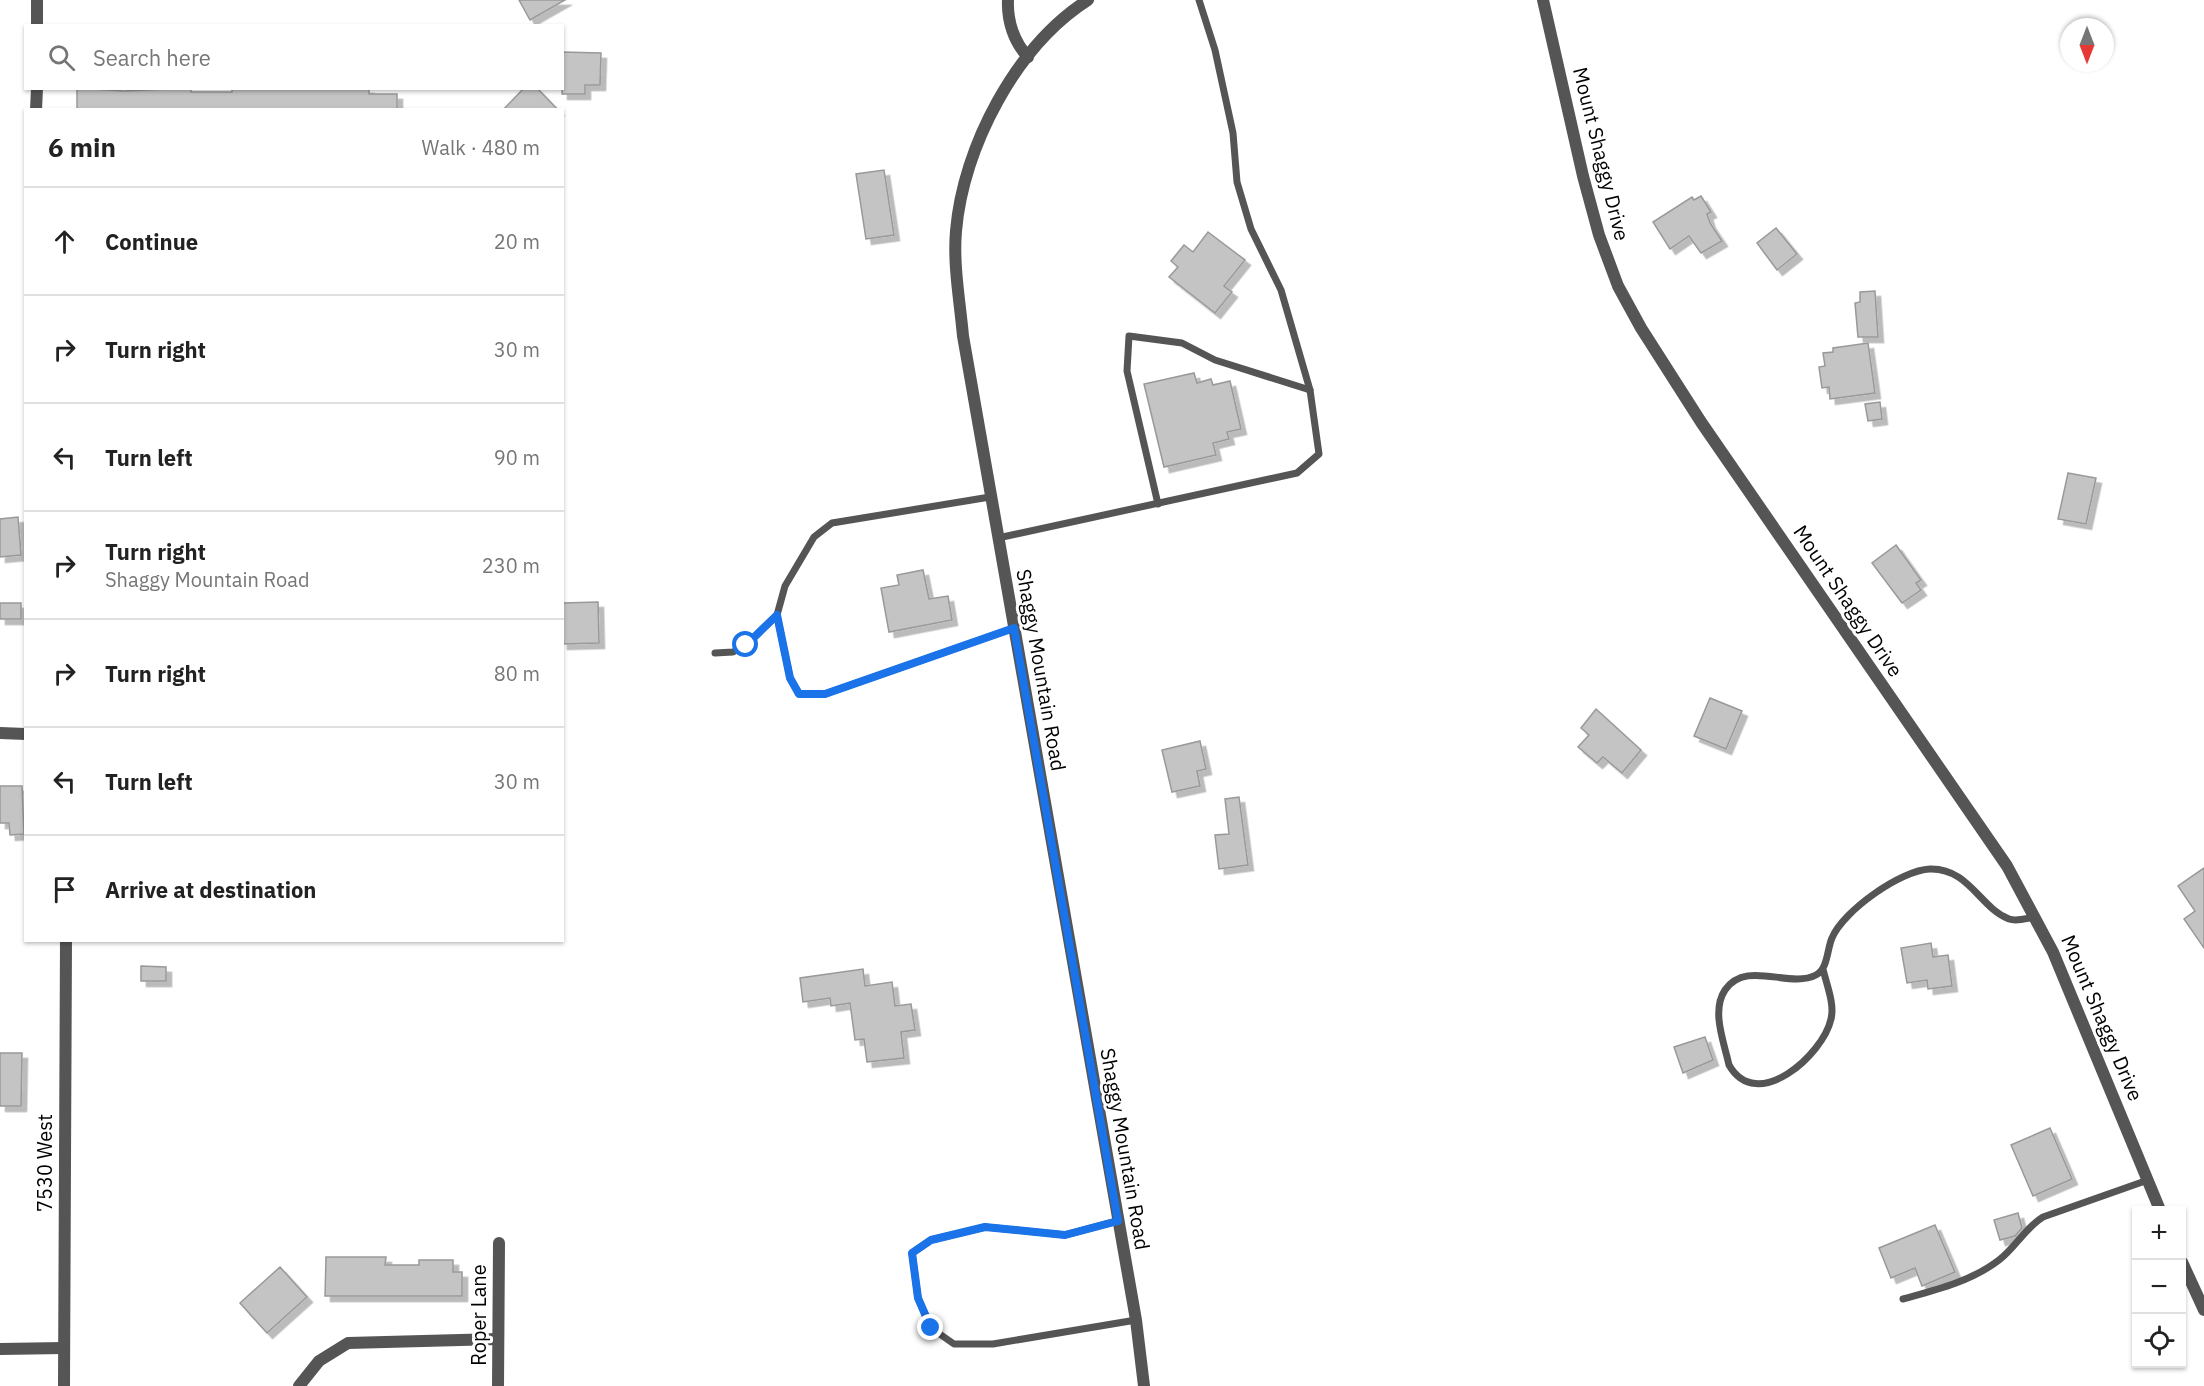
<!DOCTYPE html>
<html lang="en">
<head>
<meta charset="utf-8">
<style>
	:root { --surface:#fff; --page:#f2f2f2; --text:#222; --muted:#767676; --line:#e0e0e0 }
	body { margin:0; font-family:"IBM Plex Sans",sans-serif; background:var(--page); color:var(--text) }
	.controls { position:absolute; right:18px; bottom:18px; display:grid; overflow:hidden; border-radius:0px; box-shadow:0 2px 4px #0004 }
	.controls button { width:54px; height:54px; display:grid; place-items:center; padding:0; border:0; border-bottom:2px solid var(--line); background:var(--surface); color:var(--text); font:30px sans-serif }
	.compass { position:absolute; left:2060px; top:18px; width:54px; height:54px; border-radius:50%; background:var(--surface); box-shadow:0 2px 4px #0004; rotate:180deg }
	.stop { position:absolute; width:18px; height:18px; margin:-14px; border:4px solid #1a73e8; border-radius:50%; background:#fff }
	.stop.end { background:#1a73e8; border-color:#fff; box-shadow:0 2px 6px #0008 }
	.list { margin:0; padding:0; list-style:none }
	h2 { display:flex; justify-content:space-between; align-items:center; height:78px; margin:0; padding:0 24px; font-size:26px }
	h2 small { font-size:20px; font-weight:400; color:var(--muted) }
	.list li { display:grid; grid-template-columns:39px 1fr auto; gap:18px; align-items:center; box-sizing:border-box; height:108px; padding:0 24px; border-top:2px solid var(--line) }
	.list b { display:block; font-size:22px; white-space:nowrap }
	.list p { margin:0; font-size:20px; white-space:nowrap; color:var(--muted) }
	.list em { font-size:20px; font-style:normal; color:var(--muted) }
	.icon { flex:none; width:33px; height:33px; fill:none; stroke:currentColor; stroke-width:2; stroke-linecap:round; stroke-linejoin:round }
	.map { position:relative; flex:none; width:2204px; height:1386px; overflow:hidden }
	.search { position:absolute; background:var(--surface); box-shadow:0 2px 4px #0004; left:24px; top:24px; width:540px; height:66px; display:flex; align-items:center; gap:15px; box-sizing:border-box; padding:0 21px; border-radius:0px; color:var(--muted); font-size:22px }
	.panel { position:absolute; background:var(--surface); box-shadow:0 2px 4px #0004; left:24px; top:108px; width:540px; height:834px; border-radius:0px }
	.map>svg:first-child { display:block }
	.building { fill:#c4c4c4; stroke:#999; stroke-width:1.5; filter:url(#shadow) }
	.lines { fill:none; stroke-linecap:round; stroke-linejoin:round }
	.service { stroke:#555; stroke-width:7 }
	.minor { stroke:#555; stroke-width:12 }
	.route { stroke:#1a73e8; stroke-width:8 }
	.labels { text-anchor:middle; stroke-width:6; stroke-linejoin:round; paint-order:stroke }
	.street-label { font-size:20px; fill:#000; stroke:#fff }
</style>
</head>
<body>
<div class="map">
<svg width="2204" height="1386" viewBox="0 0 2204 1386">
	<defs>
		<filter id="shadow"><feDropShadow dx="5.5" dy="5.5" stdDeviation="0" flood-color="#0004"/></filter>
	</defs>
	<rect width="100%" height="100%" fill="#fff"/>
	<g class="building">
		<path d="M519 0H565L530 20Z"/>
		<path d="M562 52 601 53 600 85H585V94H562Z"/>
		<path d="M77 88 124 91 191 88V92H232V88H369V94H397V110H77Z"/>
		<path d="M524 88H537L558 110H503Z"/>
		<path d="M884 170 894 235 866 239 856 174Z"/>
		<path d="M1701 196 1711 212 1707 214 1710 223 1722 241 1701 253 1689 236 1670 249 1653 222 1692 197 1694 200Z"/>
		<path d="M1776 228 1797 254 1777 270 1757 243Z"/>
		<path d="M1208 232 1245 260 1224 286 1232 292 1215 313 1169 277 1178 267 1171 261 1184 245 1193 252Z"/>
		<path d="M1875 291 1878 337H1858L1855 303 1860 302V292Z"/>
		<path d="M1868 343 1875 393 1830 399 1829 387 1822 388 1819 367 1825 366 1823 353 1833 352V348Z"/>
		<path d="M1194 373 1197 383 1211 379 1213 385 1230 381 1241 429 1227 432 1229 439 1213 443 1216 455 1164 467 1144 384Z"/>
		<path d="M1880 402 1882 419 1868 421 1865 404Z"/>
		<path d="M2068 473 2096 478 2086 524 2058 519Z"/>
		<path d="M18 517 21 555 0 557V519Z"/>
		<path d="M1896 545 1921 580 1916 583 1921 590 1902 603 1872 563Z"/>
		<path d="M923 570 929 599 948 596 952 620 889 632 881 588 899 585 897 575Z"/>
		<path d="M598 602 599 643 562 644V603Z"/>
		<rect x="0" y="603" width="21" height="16"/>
		<path d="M1710 698 1742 711 1726 749 1694 736Z"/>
		<path d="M1596 709 1641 750 1622 773 1603 757 1597 763 1578 747 1589 735 1581 728Z"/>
		<path d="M1200 741 1206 769 1197 771 1200 786 1172 792 1162 750Z"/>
		<path d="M0 786H22L24 834 10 835 9 823H0Z"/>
		<path d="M1239 797 1248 865 1219 869 1215 835 1229 834 1225 799Z"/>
		<path d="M2204 868V948L2184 919 2195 911 2178 886Z"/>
		<path d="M1931 943 1933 957 1948 955 1952 986 1928 989 1927 980 1907 983 1901 948Z"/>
		<path d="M141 966 166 967V981H141Z"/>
		<path d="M863 969 865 986 892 982 895 1006 911 1004 915 1030 901 1032 904 1058 867 1062 864 1039 855 1040 850 1003 831 1006 830 998 803 1002 800 978Z"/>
		<path d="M1705 1037 1713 1060 1683 1073 1674 1047Z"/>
		<path d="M0 1053H22L21 1106H0Z"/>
		<path d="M2050 1128 2072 1179 2033 1196 2011 1145Z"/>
		<path d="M2018 1213 2022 1228 2015 1236 2000 1240 1994 1220Z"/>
		<path d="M1935 1225 1955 1272 1922 1286 1915 1268 1891 1278 1879 1248Z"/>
		<path d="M326 1257H386L385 1265H419V1260H453V1272H462V1296H325Z"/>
		<path d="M280 1267 307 1297 267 1333 240 1303Z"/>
	</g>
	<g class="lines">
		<g class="service">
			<path d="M1158 504 1127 371 1129 336 1182 343 1215 360 1310 390"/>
			<path d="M998 538 1297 473 1319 454 1310 390 1281 290 1251 229 1237 182 1233 133 1215 50 1199 0"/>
			<path d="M777 615 790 678 799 694H825L1014 628"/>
			<path d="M715 653 733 652 746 645 777 615 785 586 814 537 832 523 990 497"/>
			<path d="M1823 969C1826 983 1835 1004 1831 1019 1823 1055 1757 1114 1729 1065 1724 1042 1711 1011 1725 990 1746 959 1789 989 1816 975 1828 969 1827 949 1832 938 1843 911 1901 870 1930 869 1969 868 1980 908 2009 919 2017 922 2027 918 2036 917"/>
			<path d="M1117 1221 1065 1235 985 1227 931 1240 912 1253 918 1298 931 1328 954 1344H993L1136 1320"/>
			<path d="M1903 1299C1936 1290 1972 1281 1999 1260 2015 1248 2025 1228 2043 1217L2148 1180"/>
		</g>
		<g class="minor">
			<path d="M37 0V26"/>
			<path d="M1008 0C1007 21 1014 42 1028 57"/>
			<path d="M1088 0C1016 46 963 147 956 231 953 265 960 302 963 336L1136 1320 1144 1386"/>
			<path d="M1543 0 1583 176 1599 235 1618 286 1641 328 1701 422 2007 866 2053 952 2160 1210"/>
			<path d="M36 110 37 88"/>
			<path d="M0 733 26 734"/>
			<path d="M2182 1262 2204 1310"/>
			<path d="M0 1349 64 1348"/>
			<path d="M64 1386 66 940"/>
			<path d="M299 1386 319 1361 348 1343 498 1339"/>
			<path d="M498 1386 499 1243"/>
		</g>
	</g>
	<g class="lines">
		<path class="route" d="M746 645 777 615 790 678 799 694H825L1014 628 1118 1221 1065 1235 985 1227 931 1240 912 1253 918 1298 931 1328"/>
	</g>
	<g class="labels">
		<g class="street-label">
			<text transform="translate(1601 154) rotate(76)" y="7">Mount Shaggy Drive</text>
			<text transform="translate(1848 601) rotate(56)" y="7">Mount Shaggy Drive</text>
			<text transform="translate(1041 670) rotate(80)" y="7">Shaggy Mountain Road</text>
			<text transform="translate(2102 1018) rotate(67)" y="7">Mount Shaggy Drive</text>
			<text transform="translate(1125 1149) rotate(80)" y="7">Shaggy Mountain Road</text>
			<text transform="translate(45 1163) rotate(-90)" y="7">7530 West</text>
			<text transform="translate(479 1315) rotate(-90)" y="7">Roper Lane</text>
		</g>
	</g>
</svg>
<div class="controls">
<button>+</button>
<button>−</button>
<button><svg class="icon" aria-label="locate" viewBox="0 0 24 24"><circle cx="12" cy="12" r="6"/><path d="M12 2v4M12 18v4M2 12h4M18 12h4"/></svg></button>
</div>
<svg class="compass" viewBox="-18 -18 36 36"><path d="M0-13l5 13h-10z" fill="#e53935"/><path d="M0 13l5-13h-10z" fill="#767676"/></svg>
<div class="stop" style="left:746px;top:645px"></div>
<div class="stop end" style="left:931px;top:1328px"></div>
<div class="search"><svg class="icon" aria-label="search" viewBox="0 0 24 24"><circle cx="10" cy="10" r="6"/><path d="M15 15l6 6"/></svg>Search here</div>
<section class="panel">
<h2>6 min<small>Walk · 480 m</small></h2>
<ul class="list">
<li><svg class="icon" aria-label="ahead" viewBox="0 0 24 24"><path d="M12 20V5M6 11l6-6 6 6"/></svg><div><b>Continue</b></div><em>20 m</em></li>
<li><svg class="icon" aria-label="right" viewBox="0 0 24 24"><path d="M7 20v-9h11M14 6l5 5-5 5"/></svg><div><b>Turn right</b></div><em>30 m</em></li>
<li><svg class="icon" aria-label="left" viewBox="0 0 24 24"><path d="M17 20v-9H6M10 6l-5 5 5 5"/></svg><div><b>Turn left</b></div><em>90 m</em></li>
<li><svg class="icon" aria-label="right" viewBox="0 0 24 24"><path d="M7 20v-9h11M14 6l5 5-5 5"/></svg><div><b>Turn right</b><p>Shaggy Mountain Road</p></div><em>230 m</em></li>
<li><svg class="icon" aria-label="right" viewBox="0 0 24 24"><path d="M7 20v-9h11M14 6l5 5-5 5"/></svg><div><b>Turn right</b></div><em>80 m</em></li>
<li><svg class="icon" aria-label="left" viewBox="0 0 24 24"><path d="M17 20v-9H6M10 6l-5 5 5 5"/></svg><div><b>Turn left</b></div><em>30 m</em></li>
<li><svg class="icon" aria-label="arrive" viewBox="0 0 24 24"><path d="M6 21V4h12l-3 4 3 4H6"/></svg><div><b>Arrive at destination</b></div></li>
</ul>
</section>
</div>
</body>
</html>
